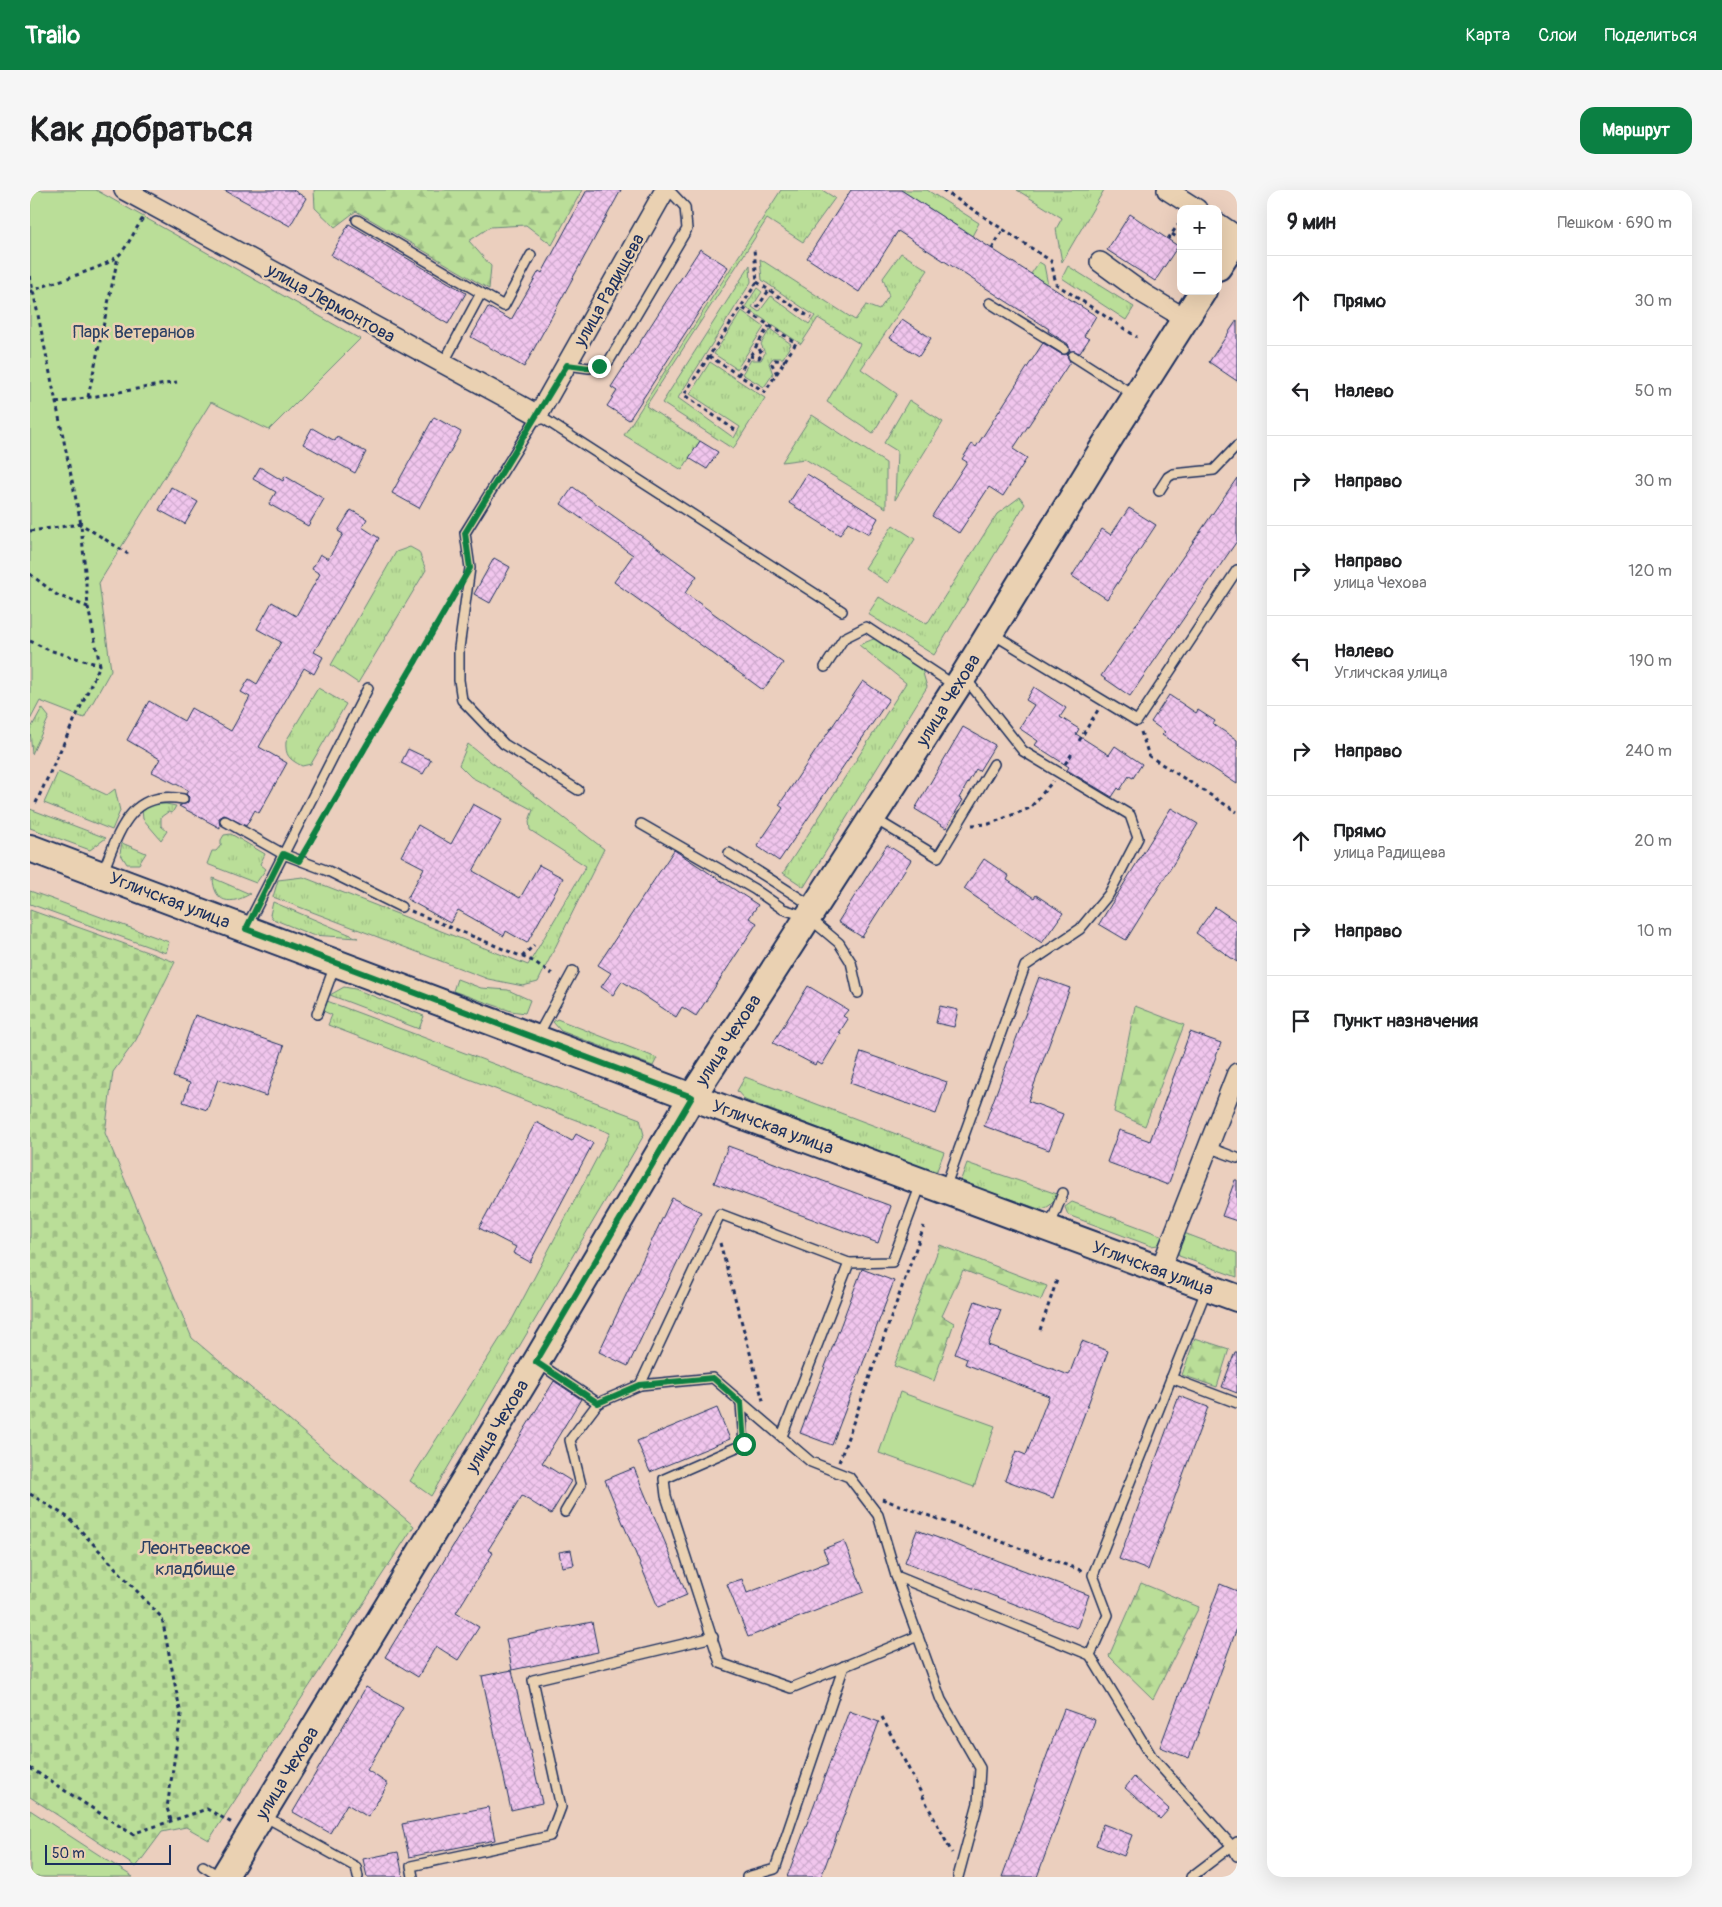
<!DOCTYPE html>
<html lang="ru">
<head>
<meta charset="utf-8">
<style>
	:root { --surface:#fff; --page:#f6f6f6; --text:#202124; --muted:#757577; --line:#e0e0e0; --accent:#0b8043 }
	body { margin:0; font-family:Pangolin,sans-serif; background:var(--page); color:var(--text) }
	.controls { position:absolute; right:15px; top:15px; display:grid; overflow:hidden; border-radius:10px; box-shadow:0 5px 20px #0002 }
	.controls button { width:45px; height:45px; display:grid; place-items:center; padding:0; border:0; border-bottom:1px solid var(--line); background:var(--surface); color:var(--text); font:25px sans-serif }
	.scale { position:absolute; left:15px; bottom:12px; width:126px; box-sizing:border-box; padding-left:5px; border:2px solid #1b2f5e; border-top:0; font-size:14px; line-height:18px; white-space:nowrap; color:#1b2f5e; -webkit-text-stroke:4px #ead1b2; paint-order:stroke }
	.stop { position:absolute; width:15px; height:15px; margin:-11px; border:4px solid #0b8043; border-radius:50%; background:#fff }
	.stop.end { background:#0b8043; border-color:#fff; box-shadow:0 1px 5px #0008 }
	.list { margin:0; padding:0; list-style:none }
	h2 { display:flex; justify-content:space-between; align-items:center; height:65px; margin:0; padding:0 20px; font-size:21px }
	h2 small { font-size:16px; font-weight:400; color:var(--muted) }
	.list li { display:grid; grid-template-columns:32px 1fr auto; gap:15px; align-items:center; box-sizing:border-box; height:90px; padding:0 20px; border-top:1px solid var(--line) }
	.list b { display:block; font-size:19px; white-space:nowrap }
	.list p { margin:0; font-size:16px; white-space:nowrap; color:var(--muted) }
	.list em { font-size:16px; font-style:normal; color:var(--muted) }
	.icon { flex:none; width:28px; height:28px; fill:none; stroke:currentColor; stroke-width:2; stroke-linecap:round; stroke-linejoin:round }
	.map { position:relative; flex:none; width:1207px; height:1687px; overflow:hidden; border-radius:15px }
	header { display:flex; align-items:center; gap:30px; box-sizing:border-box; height:70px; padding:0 25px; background:var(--accent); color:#fff }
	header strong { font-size:24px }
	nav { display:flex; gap:28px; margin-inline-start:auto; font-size:18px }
	.intro { display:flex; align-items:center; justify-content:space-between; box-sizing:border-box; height:120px; padding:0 30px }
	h1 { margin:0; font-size:35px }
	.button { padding:12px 22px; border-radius:15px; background:var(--accent); color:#fff; font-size:18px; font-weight:700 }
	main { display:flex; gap:30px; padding:0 30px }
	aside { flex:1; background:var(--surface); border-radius:15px; box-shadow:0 5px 20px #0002 }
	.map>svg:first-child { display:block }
	.grass { fill:url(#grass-tufts); stroke:#6a867b }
	.forest { fill:url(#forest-firs); stroke:#6a867b }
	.cemetery { fill:url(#cemetery-stones); stroke:#6a867b }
	.park { fill:#bade98; stroke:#6a867b }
	.building { fill:url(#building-cross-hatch); stroke:#1b2f5e }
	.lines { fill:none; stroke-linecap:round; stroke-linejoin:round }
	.lane-casing { stroke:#1b2f5e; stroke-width:12 }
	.street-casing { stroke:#1b2f5e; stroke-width:22 }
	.secondary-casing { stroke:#1b2f5e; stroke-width:30 }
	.path { stroke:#1b2f5e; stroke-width:3; stroke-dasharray:4 4; stroke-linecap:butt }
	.lane { stroke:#ead1b2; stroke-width:9 }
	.street { stroke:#ead1b2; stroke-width:19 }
	.secondary { stroke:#ead1b2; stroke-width:26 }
	.route { stroke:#0b8043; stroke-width:6 }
	.labels { text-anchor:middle; stroke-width:5; stroke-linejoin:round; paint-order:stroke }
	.street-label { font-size:18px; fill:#1b2f5e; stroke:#ead1b2 }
	.park-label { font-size:18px; fill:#2b4064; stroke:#ead1b2 }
</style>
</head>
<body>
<header>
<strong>Trailo</strong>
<nav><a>Карта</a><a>Слои</a><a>Поделиться</a></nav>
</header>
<div class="intro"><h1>Как добраться</h1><a class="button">Маршрут</a></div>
<main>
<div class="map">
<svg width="1207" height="1687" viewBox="0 0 1207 1687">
	<defs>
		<pattern id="grass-tufts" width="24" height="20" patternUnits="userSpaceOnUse" patternTransform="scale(1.25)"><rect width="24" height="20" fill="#bade98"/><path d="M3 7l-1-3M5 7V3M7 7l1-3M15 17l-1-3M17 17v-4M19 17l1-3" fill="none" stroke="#9fbf85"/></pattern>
		<pattern id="forest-firs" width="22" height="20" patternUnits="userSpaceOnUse" patternTransform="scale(1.25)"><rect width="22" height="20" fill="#bade98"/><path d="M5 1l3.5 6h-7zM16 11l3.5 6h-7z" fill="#9fbf85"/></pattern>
		<pattern id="cemetery-stones" width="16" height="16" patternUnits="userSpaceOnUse" patternTransform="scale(1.25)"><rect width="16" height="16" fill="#bade98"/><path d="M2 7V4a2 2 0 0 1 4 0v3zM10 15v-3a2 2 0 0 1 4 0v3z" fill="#9fbf85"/></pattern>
		<pattern id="building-cross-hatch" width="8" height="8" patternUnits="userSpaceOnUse" patternTransform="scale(1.25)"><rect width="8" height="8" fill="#f1c6ed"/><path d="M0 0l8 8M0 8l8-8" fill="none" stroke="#ceaace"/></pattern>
	</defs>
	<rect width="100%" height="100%" fill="#ebcfbe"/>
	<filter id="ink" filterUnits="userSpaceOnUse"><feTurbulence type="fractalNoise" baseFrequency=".02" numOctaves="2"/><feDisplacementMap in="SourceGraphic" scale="10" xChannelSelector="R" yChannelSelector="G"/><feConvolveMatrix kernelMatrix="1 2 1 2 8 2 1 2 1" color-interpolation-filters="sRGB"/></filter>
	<g filter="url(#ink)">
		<g class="grass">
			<path d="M751 0H792L805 8 773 52 737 29 616 216 670 251 652 280 594 245Z"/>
			<path d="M871 0H897L949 33 942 46Z"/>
			<path d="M987 0H1074L1032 72 1026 39 1032 28Z"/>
			<path d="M871 63 898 80 831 179 867 204 843 243 797 212 830 154 788 128 771 154 715 117 727 98 732 102 722 117 729 122 741 106 779 134 785 126 732 90 730 69 825 130 836 115 849 120 859 106 853 88Z"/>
			<path d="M1009 72 1014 75 1018 95 1001 84Z"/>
			<path d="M720 75 721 92 648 208 704 248 710 237 660 204 680 172 735 208 703 259 632 213Z"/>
			<path d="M1038 76 1104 117 1096 130 1032 88Z"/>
			<path d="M712 121 734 137 707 179 684 164Z"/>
			<path d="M740 139 761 154 753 168H743L739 173 743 184 734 197 712 184 721 170H731L735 163 731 154Z"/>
			<path d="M879 210 913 232 865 310 867 261 854 253Z"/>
			<path d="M782 225 856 273V318L775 269 752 272Z"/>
			<path d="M990 307 995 314 904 465 838 424 849 407 897 434 967 324Z"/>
			<path d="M863 335 885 349 858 393 835 378Z"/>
			<path d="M380 357 389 362 396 380 328 493 301 475 366 362Z"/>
			<path d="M846 448 891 476 897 497 774 697 753 683 876 493 829 455Z"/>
			<path d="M288 498 316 514 281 574 272 576C259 569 255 566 256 551Z"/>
			<path d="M12 518 19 527 2 564 0 540Z"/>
			<path d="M438 554 574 659 508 792 493 796 458 789 243 707 248 690 273 687 498 775 556 676 500 640 499 631 503 620 441 587 429 575Z"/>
			<path d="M28 582 77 605 85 599 90 621 82 640 14 613Z"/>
			<path d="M123 614H136L146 616 142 623 138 622 131 627V636L137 641 131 650 113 629 112 620Z"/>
			<path d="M0 619 76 648 60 660 0 638Z"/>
			<path d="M201 644 235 664 230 674 236 679 226 693 177 674 182 661H186L191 655V650L194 645Z"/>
			<path d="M92 653 116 663 109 674H97L90 663Z"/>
			<path d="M183 688 220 704C201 715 184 714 183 688Z"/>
			<path d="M0 701 139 752 136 763 0 714Z"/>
			<path d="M243 712 328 748 282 745 243 729 240 725Z"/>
			<path d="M427 789 451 798 478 800 500 810 495 823 481 821 423 801Z"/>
			<path d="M314 797 325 799 394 826 389 839 300 805Z"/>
			<path d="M297 811 610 929 614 945 401 1306 380 1291 483 1128 580 943 298 835 302 825 293 821Z"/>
			<path d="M527 829 627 868 623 876 531 841 523 832Z"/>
			<path d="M715 887 914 962 906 983 715 910 707 901Z"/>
			<path d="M937 973 1027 1004C1024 1013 1018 1019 1009 1019L930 992Z"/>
			<path d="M1042 1012 1133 1046 1128 1055 1121 1056 1038 1025 1035 1017Z"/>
			<path d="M1154 1043 1207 1063V1087L1149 1066 1147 1059Z"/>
		</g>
		<g class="forest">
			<path d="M284 0H552L522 55 496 35 460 37 439 51 461 76 459 99 326 21 305 37 285 18Z"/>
			<path d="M1105 816 1154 835 1115 936 1084 922Z"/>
			<path d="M910 1055 1017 1096 1011 1110 933 1080 912 1126 924 1133 904 1191 864 1176Z"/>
			<path d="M1165 1148 1199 1159 1187 1197 1152 1185Z"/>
			<path d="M1111 1393 1169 1417 1123 1509 1079 1466Z"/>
		</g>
		<path class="cemetery" d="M0 720 145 772 106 850 83 882 75 943 162 1148 384 1336 179 1650 156 1637 132 1642 106 1677 0 1607Z"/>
		<g class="park">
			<path d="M0 0H66L330 149 239 240 181 212 69 393 81 480 54 528 10 511 0 530Z"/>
			<path d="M870 1202 965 1236 944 1297 849 1263Z"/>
			<path d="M0 1620 103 1687H0Z"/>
		</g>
		<g class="building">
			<path d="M194 0H263L276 8 260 36Z"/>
			<path d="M557 0H591L494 177 441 147 458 117 481 130 509 81 512 83Z"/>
			<path d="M821 0H871L1066 126 1054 146 1059 149 1050 163 1040 161 1038 154 1018 141 1019 139 868 41 829 102 777 68Z"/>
			<path d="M1100 24 1148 56 1125 91 1077 60Z"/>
			<path d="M319 34 436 103 418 134 301 65Z"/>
			<path d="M670 59 698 77 599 230 577 216 587 201 581 197Z"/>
			<path d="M872 129 901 148 889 166 860 148Z"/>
			<path d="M1207 130V191L1179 172Z"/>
			<path d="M1013 153 1031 164H1037L1040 172 983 259 997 268 973 306 959 297 929 343 902 326 937 272 932 269 942 254 946 257Z"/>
			<path d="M404 227 431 242 389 318 362 303Z"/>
			<path d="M282 238 305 251 307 247 336 262 325 283 273 254Z"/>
			<path d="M670 251 688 262 677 279 659 268Z"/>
			<path d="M230 277 253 291 255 286 294 309 278 336 239 314 246 302 223 289Z"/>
			<path d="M777 284 848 328 839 344 818 332 810 345 759 313Z"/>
			<path d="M1207 288V351L1100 506 1071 486Z"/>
			<path d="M141 297 168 312 155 334 129 320Z"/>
			<path d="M543 297 667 386 655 403 753 473 733 500 584 392 603 365 531 314Z"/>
			<path d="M1099 318 1126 335 1077 409 1042 386 1072 339 1081 345Z"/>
			<path d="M321 320 337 329 332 337 349 348 284 462 293 467 284 484 274 478 229 557 257 573 229 623 225 620 216 636 194 625 189 628 190 638 149 616 158 612 159 607 156 604 158 600 122 582 130 569 97 550 119 511 154 531 161 518 201 541 220 507 211 502 219 489 227 494 251 452 227 439 242 412 266 426 290 384 282 379 290 364 298 369 313 344 308 341Z"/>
			<path d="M464 368 480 377 460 413 444 404Z"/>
			<path d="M833 491 859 509 749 671 727 656 753 618 749 615Z"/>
			<path d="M1004 497 1036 518 1030 527 1049 539 1046 544 1079 565 1085 556 1112 574 1103 588 1099 586 1090 600 1088 598 1082 607 1037 580 1039 577 1005 555 1008 551 989 538 1004 515 996 510Z"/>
			<path d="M1139 505 1166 523 1168 520 1185 531 1183 534 1207 550V594L1132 545 1135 542 1121 532Z"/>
			<path d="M933 537 965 555 949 581 946 579 929 608 933 610 916 638 885 619Z"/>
			<path d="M378 559 401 570 393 584 371 573Z"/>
			<path d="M443 614 472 630 443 681 490 708 509 675 533 688 497 753 476 741 474 746 428 720 420 733 377 709 394 678 371 666 388 635 421 654Z"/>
			<path d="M1141 618 1168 634 1096 750 1069 734Z"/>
			<path d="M857 655 881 670 832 747 808 732Z"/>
			<path d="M644 660 728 715 719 728 727 733 666 826 652 817 646 827 592 791 583 805 571 797 581 783 568 775Z"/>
			<path d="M954 669 979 686 977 690 1004 708 1006 705 1033 723 1012 753 934 699Z"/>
			<path d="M1185 717 1207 732V772L1166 743Z"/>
			<path d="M1009 787 1040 798 998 911 1033 924 1019 960 954 936Z"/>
			<path d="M778 796 818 820 813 826 818 829 809 843 811 844 792 875 787 872 785 875 743 853Z"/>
			<path d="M910 816 928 820 924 837 906 833Z"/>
			<path d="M165 825 254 856 236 906 188 889 177 920 153 912 160 893 143 887Z"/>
			<path d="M1160 842 1191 853 1138 995 1077 972 1089 940 1120 951Z"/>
			<path d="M831 862 917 892 906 924 820 893Z"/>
			<path d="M506 932 542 951 546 944 563 953 500 1072 483 1063 486 1057 449 1038Z"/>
			<path d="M698 956 861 1016 848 1053 684 993Z"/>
			<path d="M1205 990H1207V1031L1192 1026Z"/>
			<path d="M642 1008 671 1022 598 1176 569 1162Z"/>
			<path d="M832 1079 864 1091 802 1255 770 1243Z"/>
			<path d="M945 1111 971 1120 958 1155 1039 1185 1052 1151 1078 1161 1023 1308 975 1290 986 1261 996 1265 1019 1206 935 1174 937 1169 925 1164Z"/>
			<path d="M1205 1162H1207V1203L1192 1197Z"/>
			<path d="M524 1191 551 1209 512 1273 541 1291 521 1324 492 1306 458 1360 463 1363 426 1423 449 1437 428 1470 406 1456 388 1487 355 1467Z"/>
			<path d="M1149 1206 1178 1217 1118 1380 1089 1369Z"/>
			<path d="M687 1218 700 1249 620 1282 607 1251Z"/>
			<path d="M604 1278 657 1405 628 1417 575 1290Z"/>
			<path d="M887 1340 1059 1405 1047 1438 875 1372Z"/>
			<path d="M814 1351 834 1402 718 1447 697 1394 712 1389 717 1403 799 1372 793 1359Z"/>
			<path d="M541 1360 544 1375 532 1377 529 1362Z"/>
			<path d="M1190 1394 1207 1401V1438L1159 1568 1130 1557Z"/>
			<path d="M562 1432 568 1462 482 1480 476 1449Z"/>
			<path d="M482 1480 512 1613 481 1620 452 1486Z"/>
			<path d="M336 1497 373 1518 337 1580 358 1594 338 1627 317 1614 300 1643 263 1622Z"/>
			<path d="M1034 1519 1065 1530 1032 1619 1007 1687H972Z"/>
			<path d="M819 1521 849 1532 791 1687H757Z"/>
			<path d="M1104 1587 1139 1619 1130 1629 1095 1598Z"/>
			<path d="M458 1617 465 1650 379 1667 372 1634Z"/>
			<path d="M1073 1634 1102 1645 1094 1666 1066 1655Z"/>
			<path d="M368 1662 373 1687H337L333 1669Z"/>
		</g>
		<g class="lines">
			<g class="lane-casing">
				<g id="lane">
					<path d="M327 30 451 103"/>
					<path d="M960 113 1034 159"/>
					<path d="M1043 166 1104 205"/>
					<path d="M413 174 451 103 474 116 501 65"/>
					<path d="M537 175 559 178 579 171 657 39 655 17 639 0"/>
					<path d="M1129 301 1138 287 1143 284 1184 280 1207 256"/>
					<path d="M963 444 1107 531 1207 380"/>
					<path d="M795 477 814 448 836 437 924 495"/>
					<path d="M548 600 474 554 432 510 429 490V458L440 378 435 343 508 225 812 421"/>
					<path d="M845 629 908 667 964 574"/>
					<path d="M195 631 253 664 298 681 371 717"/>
					<path d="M611 634 724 699 753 719 778 727 809 753 821 772 828 803"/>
					<path d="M699 663 782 716"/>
					<path d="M72 684C89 643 99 599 153 609"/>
					<path d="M217 736 338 498"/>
					<path d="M287 824 305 775"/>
					<path d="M507 847 543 781"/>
					<path d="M1178 957 1207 968"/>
					<path d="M915 998 995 776 1050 739 1079 704 1108 648 1100 625 993 561 936 489"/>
					<path d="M1019 1038 1033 1003"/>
					<path d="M1177 1098 1063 1385 1078 1425 1060 1465 1122 1567 1202 1656 1207 1666"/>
					<path d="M508 1173 568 1213 610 1195 683 1188 781 1272 819 1287 848 1325 866 1386 911 1510 950 1578 948 1613 928 1687"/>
					<path d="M1141 1188 1207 1213"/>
					<path d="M610 1195 690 1024 819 1073"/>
					<path d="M711 1213 714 1254 634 1289 636 1306 690 1473 761 1498 888 1446"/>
					<path d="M752 1246 819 1073 862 1072 891 994"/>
					<path d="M535 1322 551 1295 540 1250 568 1213"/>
					<path d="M866 1386 1060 1465"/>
					<path d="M234 1626 326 1677 328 1687"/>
					<path d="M173 1676 190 1687"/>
					<path d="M383 1687 381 1676 520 1646 531 1617 503 1490 683 1447"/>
					<path d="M717 1687 745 1679 814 1476"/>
					<path d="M1161 1687 1207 1652"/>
				</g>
			</g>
			<g class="street-casing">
				<g id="street">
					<path d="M94 0 508 225 635 0"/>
					<path d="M1137 0 1167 19"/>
					<path d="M1188 33 1207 46"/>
					<path d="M1070 72 1114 104 1156 129"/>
					<path d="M1130 1080 1207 883"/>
				</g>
			</g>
			<g class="secondary-casing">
				<g id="secondary">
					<path d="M1188 77 1207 48"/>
					<path d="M0 658 662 907 1207 1108"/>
					<path d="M194 1687 506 1172 662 907 933 487 1075 255 1173 101"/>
				</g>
			</g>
			<g class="path">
				<path d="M913 0 1021 71 1026 94 1107 147"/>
				<path d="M1142 44 1151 50"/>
				<path d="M1138 49 1148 35"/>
				<path d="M962 59 973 40"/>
				<path d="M0 86 51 334 58 417 70 475 5 615"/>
				<path d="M727 92 781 128"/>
				<path d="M0 102C21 91 77 79 90 64 99 54 105 40 113 28"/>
				<path d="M727 118 739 100"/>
				<path d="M679 166 735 202 766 153 711 117"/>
				<path d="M720 166 729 168 732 164 727 155"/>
				<path d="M747 184 742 174 745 170 755 171"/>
				<path d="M708 185 739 136"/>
				<path d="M58 207 88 67"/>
				<path d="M26 213 147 192"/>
				<path d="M705 240 654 205 727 92 724 59"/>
				<path d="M0 341 51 334 98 364"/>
				<path d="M0 384 27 405 58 417"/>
				<path d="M0 451 19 460 70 475"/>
				<path d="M1111 542 1119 566 1207 622"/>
				<path d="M1049 551 1068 520"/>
				<path d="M1035 574 1043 562"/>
				<path d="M942 635 959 634 1000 618 1023 591"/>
				<path d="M276 660 423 408"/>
				<path d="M381 721 505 772 522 784"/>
				<path d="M492 767 504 755"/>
				<path d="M690 1053 734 1214"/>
				<path d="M1010 1140 1028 1087"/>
				<path d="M809 1272 894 1036"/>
				<path d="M0 1304 39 1328 132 1428 151 1525 137 1618 141 1630"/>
				<path d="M852 1309 1053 1381"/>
				<path d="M852 1527 922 1663"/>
				<path d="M0 1578 102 1644 177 1619 202 1633"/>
			</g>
			<use href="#lane" class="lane"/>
			<use href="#street" class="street"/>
			<use href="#secondary" class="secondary"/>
		</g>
	</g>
	<g class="lines" filter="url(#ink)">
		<path class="route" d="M569 176 559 178 537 175 435 343 440 378 269 671 253 664 216 739 662 907 506 1172 568 1213 610 1195 683 1188 711 1213 714 1254"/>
	</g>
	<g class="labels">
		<g class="street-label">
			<text transform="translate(579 100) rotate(-61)" y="6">улица Радищева</text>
			<text transform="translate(301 113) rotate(29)" y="6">улица Лермонтова</text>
			<text transform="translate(918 510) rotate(-58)" y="6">улица Чехова</text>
			<text transform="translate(140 710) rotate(21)" y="6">Угличская улица</text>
			<text transform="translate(698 850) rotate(-57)" y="6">улица Чехова</text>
			<text transform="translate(743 937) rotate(20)" y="6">Угличская улица</text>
			<text transform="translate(1123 1078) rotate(20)" y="6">Угличская улица</text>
			<text transform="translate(467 1236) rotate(-59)" y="6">улица Чехова</text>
			<text transform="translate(257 1583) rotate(-59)" y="6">улица Чехова</text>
		</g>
		<g class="park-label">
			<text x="104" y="148">Парк Ветеранов</text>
			<text x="165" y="1364">Леонтьевское<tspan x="165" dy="21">кладбище</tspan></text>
		</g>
	</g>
</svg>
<div class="controls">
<button>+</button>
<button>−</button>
</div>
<div class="scale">50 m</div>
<div class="stop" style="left:714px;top:1254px"></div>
<div class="stop end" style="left:569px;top:176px"></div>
</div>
<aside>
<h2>9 мин<small>Пешком · 690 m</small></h2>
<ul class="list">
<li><svg class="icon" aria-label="ahead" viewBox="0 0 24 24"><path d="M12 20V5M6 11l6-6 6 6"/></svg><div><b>Прямо</b></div><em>30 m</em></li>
<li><svg class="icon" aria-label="left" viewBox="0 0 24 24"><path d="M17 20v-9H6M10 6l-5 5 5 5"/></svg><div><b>Налево</b></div><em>50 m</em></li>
<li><svg class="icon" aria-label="right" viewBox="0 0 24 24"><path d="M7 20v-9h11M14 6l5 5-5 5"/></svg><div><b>Направо</b></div><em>30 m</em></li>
<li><svg class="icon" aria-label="right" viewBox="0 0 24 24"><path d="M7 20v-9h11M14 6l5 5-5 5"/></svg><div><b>Направо</b><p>улица Чехова</p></div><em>120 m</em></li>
<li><svg class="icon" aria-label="left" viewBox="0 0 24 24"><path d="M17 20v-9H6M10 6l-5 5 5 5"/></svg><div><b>Налево</b><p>Угличская улица</p></div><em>190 m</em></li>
<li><svg class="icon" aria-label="right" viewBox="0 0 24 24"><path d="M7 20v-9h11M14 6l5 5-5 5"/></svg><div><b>Направо</b></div><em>240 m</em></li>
<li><svg class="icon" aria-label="ahead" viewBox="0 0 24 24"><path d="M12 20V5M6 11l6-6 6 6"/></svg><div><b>Прямо</b><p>улица Радищева</p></div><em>20 m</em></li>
<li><svg class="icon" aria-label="right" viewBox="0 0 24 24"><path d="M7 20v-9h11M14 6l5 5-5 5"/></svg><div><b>Направо</b></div><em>10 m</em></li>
<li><svg class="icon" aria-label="arrive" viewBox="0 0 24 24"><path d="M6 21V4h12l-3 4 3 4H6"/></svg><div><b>Пункт назначения</b></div></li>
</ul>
</aside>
</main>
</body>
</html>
